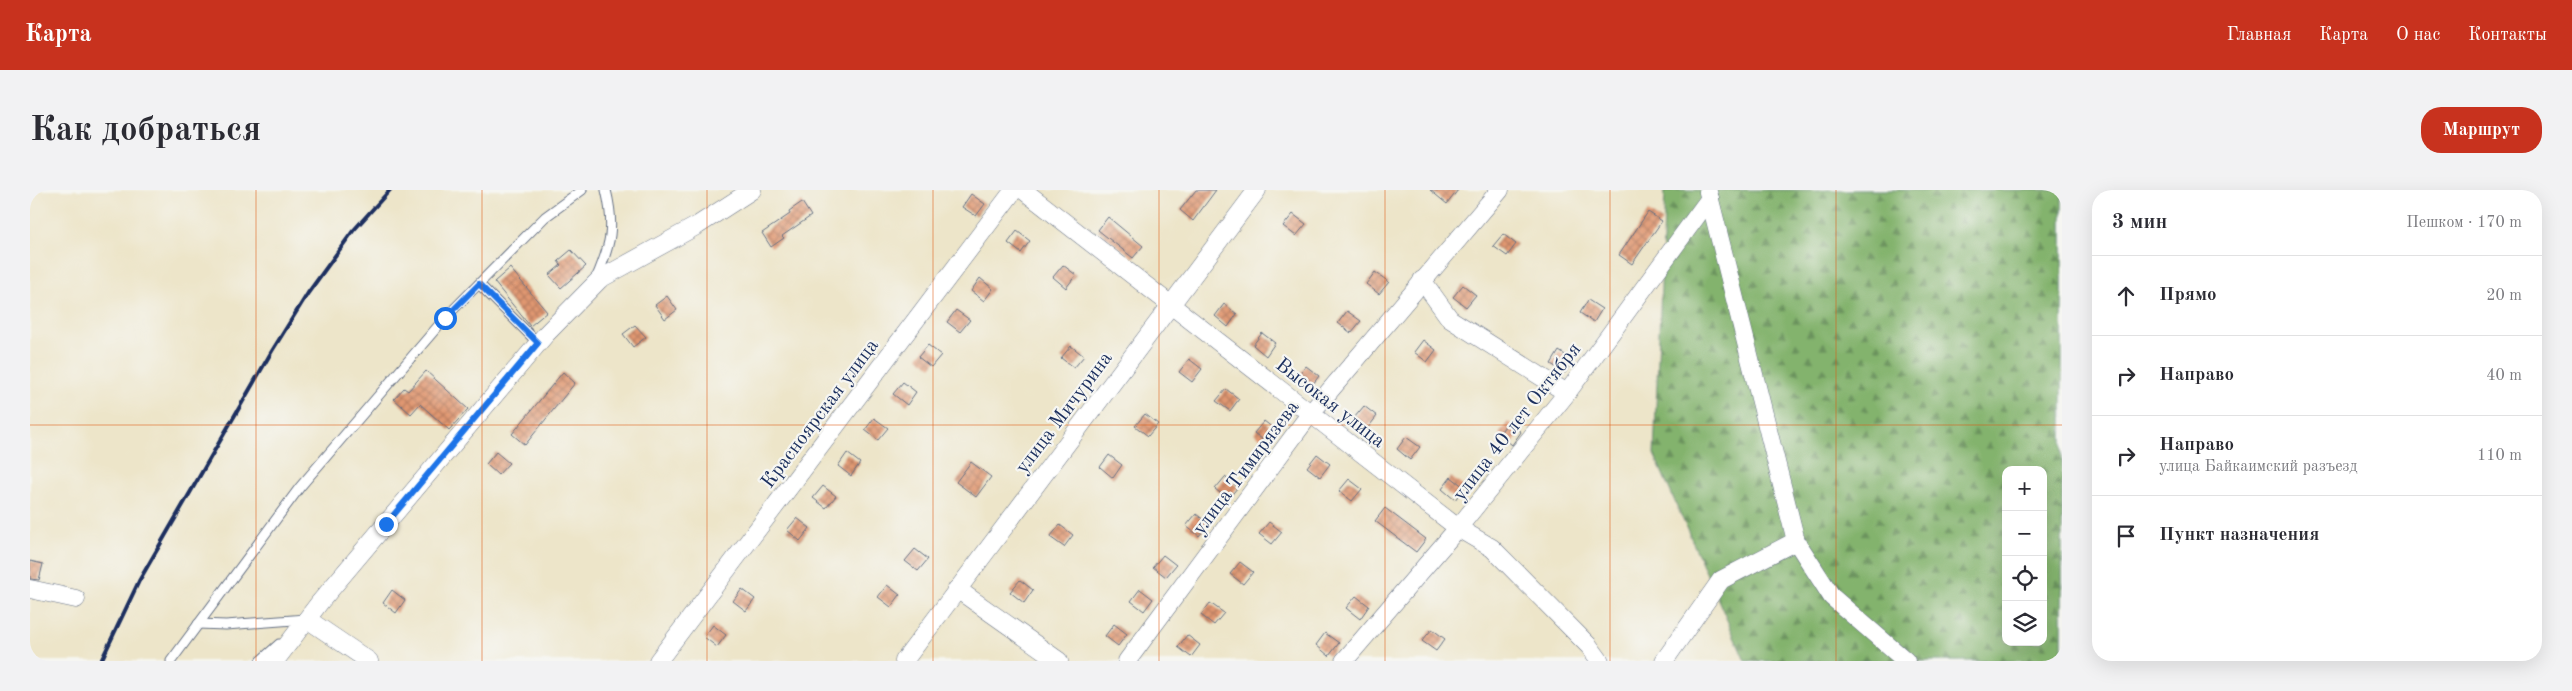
<!DOCTYPE html>
<html lang="ru">
<head>
<meta charset="utf-8">
<style>
	:root { --surface:#fff; --page:#f2f2f3; --text:#2b2b33; --muted:#7c7c81; --line:#e1e1e2; --accent:#c8321e }
	body { margin:0; font-family:"Old Standard TT",serif; background:var(--page); color:var(--text) }
	.controls { position:absolute; right:15px; bottom:15px; display:grid; overflow:hidden; border-radius:10px; box-shadow:0 5px 20px #0002 }
	.controls button { width:45px; height:45px; display:grid; place-items:center; padding:0; border:0; border-bottom:1px solid var(--line); background:var(--surface); color:var(--text); font:25px sans-serif }
	.stop { position:absolute; width:15px; height:15px; margin:-11px; border:4px solid #1a73e8; border-radius:50%; background:#fff }
	.stop.end { background:#1a73e8; border-color:#fff; box-shadow:0 1px 5px #0008 }
	.list { margin:0; padding:0; list-style:none }
	h2 { display:flex; justify-content:space-between; align-items:center; height:65px; margin:0; padding:0 20px; font-size:21px }
	h2 small { font-size:16px; font-weight:400; color:var(--muted) }
	.list li { display:grid; grid-template-columns:32px 1fr auto; gap:15px; align-items:center; box-sizing:border-box; height:80px; padding:0 20px; border-top:1px solid var(--line) }
	.list b { display:block; font-size:19px; white-space:nowrap }
	.list p { margin:0; font-size:16px; white-space:nowrap; color:var(--muted) }
	.list em { font-size:16px; font-style:normal; color:var(--muted) }
	.icon { flex:none; width:28px; height:28px; fill:none; stroke:currentColor; stroke-width:2; stroke-linecap:round; stroke-linejoin:round }
	.map { position:relative; flex:none; width:2032px; height:471px; overflow:hidden; border-radius:20px }
	header { display:flex; align-items:center; gap:30px; box-sizing:border-box; height:70px; padding:0 25px; background:var(--accent); color:#fff }
	header strong { font-size:24px }
	nav { display:flex; gap:28px; margin-inline-start:auto; font-size:18px }
	.intro { display:flex; align-items:center; justify-content:space-between; box-sizing:border-box; height:120px; padding:0 30px }
	h1 { margin:0; font-size:35px }
	.button { padding:12px 22px; border-radius:20px; background:var(--accent); color:#fff; font-size:18px; font-weight:700 }
	main { display:flex; gap:30px; padding:0 30px }
	aside { flex:1; background:var(--surface); border-radius:20px; box-shadow:0 5px 20px #0002 }
	.map>svg:first-child { display:block }
	.forest { fill:url(#forest-firs); stroke:#4f7166; fill-rule:evenodd }
	.building { fill:url(#building-cross-hatch) }
	.lines { fill:none; stroke-linecap:round; stroke-linejoin:round }
	.service-casing { stroke:#646f83; stroke-width:11 }
	.minor-casing { stroke:#646f83; stroke-width:19 }
	.service { stroke:#fff; stroke-width:9 }
	.minor { stroke:#fff; stroke-width:18 }
	.rail { stroke:#1b2f5e; stroke-width:4 }
	.route { stroke:#1a73e8; stroke-width:6 }
	.grid { fill:none; stroke:#de5710; stroke-width:1; stroke-opacity:0.55 }
	.labels { text-anchor:middle; stroke-width:4.5; stroke-linejoin:round; paint-order:stroke }
	.street-label { font-size:20px; fill:#1b2f5e; stroke:#f6f6f2 }
</style>
</head>
<body>
<header>
<strong>Карта</strong>
<nav><a>Главная</a><a>Карта</a><a>О нас</a><a>Контакты</a></nav>
</header>
<div class="intro"><h1>Как добраться</h1><a class="button">Маршрут</a></div>
<main>
<div class="map">
<svg width="2032" height="471" viewBox="0 0 2032 471">
	<defs>
		<pattern id="forest-firs" width="22" height="20" patternUnits="userSpaceOnUse" patternTransform="scale(1.25)"><rect width="22" height="20" fill="#83b36d"/><path d="M5 1l3.5 6h-7zM16 11l3.5 6h-7z" fill="#6a925d"/></pattern>
		<pattern id="building-cross-hatch" width="8" height="8" patternUnits="userSpaceOnUse" patternTransform="scale(1.25)"><rect width="8" height="8" fill="#e09771"/><path d="M0 0l8 8M0 8l8-8" fill="none" stroke="#b57c60"/></pattern>
	</defs>
	<rect width="100%" height="100%" fill="#f6f6f2"/>
	<filter id="ink" filterUnits="userSpaceOnUse"><feTurbulence type="fractalNoise" baseFrequency=".02" numOctaves="2"/><feDisplacementMap in="SourceGraphic" scale="10" xChannelSelector="R" yChannelSelector="G"/><feConvolveMatrix kernelMatrix="1 2 1 2 8 2 1 2 1" color-interpolation-filters="sRGB"/></filter>
	<filter id="wash" filterUnits="userSpaceOnUse"><feTurbulence type="fractalNoise" baseFrequency=".0096" numOctaves="4" result="noise"/><feDisplacementMap in="SourceGraphic" scale="20" xChannelSelector="R" yChannelSelector="G"/><feGaussianBlur stdDeviation="1.12" result="paint"/><feColorMatrix in="noise" values="0 0 0 0 0 0 0 0 0 0 0 0 0 0 0 0 0 1.4 0 .05"/><feComposite in="paint" operator="in"/></filter>
	<g filter="url(#wash)">
		<rect width="100%" height="100%" fill="#ede5c9"/>
		<path class="forest" d="M1635 0H2032V471H1715L1624 264ZM1976 280H2013V452H1976Z"/>
		<g id="blocks">
			<g class="building">
				<path d="M1166 0H1186L1163 31 1150 20Z"/>
				<path d="M1400 0H1428L1417 14Z"/>
				<path d="M941 4 955 14 946 26 932 17Z"/>
				<path d="M772 12 781 26 752 46 754 48 741 57 732 43 760 24 759 21Z"/>
				<path d="M1618 22 1632 31 1602 74 1589 65Z"/>
				<path d="M1263 24 1276 34 1266 46 1253 36Z"/>
				<path d="M1078 27 1113 56 1103 68 1068 40Z"/>
				<path d="M987 41 1000 51 991 63 978 53Z"/>
				<path d="M1473 44 1486 54 1477 66 1463 56Z"/>
				<path d="M541 60 556 76 531 98 519 85 531 75 528 71Z"/>
				<path d="M1033 75 1046 85 1036 98 1023 87Z"/>
				<path d="M480 78 517 122 500 136 464 92Z"/>
				<path d="M1345 82 1359 92 1349 104 1336 94Z"/>
				<path d="M950 88 963 99 954 111 941 101Z"/>
				<path d="M1433 95 1446 105 1436 117 1423 107Z"/>
				<path d="M637 106 647 120 635 129 625 115Z"/>
				<path d="M1558 110 1572 119 1564 132 1550 123Z"/>
				<path d="M1194 114 1207 124 1198 137 1185 126Z"/>
				<path d="M926 120 940 130 930 142 917 132Z"/>
				<path d="M1317 121 1331 131 1321 143 1308 133Z"/>
				<path d="M605 135 616 147 603 157 593 144Z"/>
				<path d="M1232 143 1245 153 1236 166 1223 155Z"/>
				<path d="M1393 150 1406 160 1397 172 1384 162Z"/>
				<path d="M898 155 911 165 901 177 888 167Z"/>
				<path d="M1041 156 1054 166 1044 178 1031 168Z"/>
				<path d="M1529 161 1543 170 1535 183 1521 174Z"/>
				<path d="M1159 169 1172 179 1162 192 1149 182Z"/>
				<path d="M1276 176 1289 186 1280 198 1267 188Z"/>
				<path d="M396 181 438 219 419 240 390 214 381 224 364 209 374 198 378 201Z"/>
				<path d="M533 182 545 193 495 255 482 244Z"/>
				<path d="M873 192 886 202 877 215 863 204Z"/>
				<path d="M1196 199 1209 209 1200 221 1186 211Z"/>
				<path d="M1334 216 1347 226 1337 239 1324 228Z"/>
				<path d="M1115 224 1128 234 1118 246 1105 236Z"/>
				<path d="M844 228 858 238 848 250 835 240Z"/>
				<path d="M1234 231 1247 241 1237 253 1224 243Z"/>
				<path d="M1478 232 1491 242 1482 255 1469 244Z"/>
				<path d="M1376 247 1390 257 1380 270 1367 259Z"/>
				<path d="M466 262 479 273 468 285 456 274Z"/>
				<path d="M817 263 830 273 821 286 808 276Z"/>
				<path d="M1287 264 1300 274 1290 287 1277 277Z"/>
				<path d="M1079 265 1092 275 1083 288 1070 277Z"/>
				<path d="M941 272 961 287 946 307 926 292Z"/>
				<path d="M1195 287 1208 297 1198 309 1185 299Z"/>
				<path d="M1421 287 1434 297 1425 310 1412 299Z"/>
				<path d="M1319 289 1332 299 1322 311 1309 301Z"/>
				<path d="M793 296 806 306 796 318 783 308Z"/>
				<path d="M1355 318 1396 349 1386 362 1345 331Z"/>
				<path d="M1166 324 1179 334 1169 346 1156 336Z"/>
				<path d="M767 328 780 338 770 351 757 340Z"/>
				<path d="M1239 332 1252 342 1242 354 1229 344Z"/>
				<path d="M1030 335 1043 345 1034 357 1020 347Z"/>
				<path d="M885 359 898 369 888 381 875 371Z"/>
				<path d="M1133 365 1146 375 1136 387 1123 377Z"/>
				<path d="M0 371 13 374 9 390 0 389Z"/>
				<path d="M1210 372 1223 382 1213 394 1200 384Z"/>
				<path d="M990 390 1003 400 994 413 980 402Z"/>
				<path d="M857 395 870 405 861 417 848 407Z"/>
				<path d="M712 399 725 409 716 421 703 411Z"/>
				<path d="M1110 399 1123 409 1114 421 1101 411Z"/>
				<path d="M362 400 375 410 366 423 353 413Z"/>
				<path d="M1326 406 1339 416 1330 429 1316 418Z"/>
				<path d="M1180 413 1194 423 1184 435 1171 425Z"/>
				<path d="M1084 434 1097 444 1088 456 1075 446Z"/>
				<path d="M683 435 696 445 687 457 674 447Z"/>
				<path d="M1402 439 1415 449 1406 461 1392 451Z"/>
				<path d="M1295 443 1309 453 1299 466 1286 455Z"/>
				<path d="M1157 445 1170 455 1161 467 1148 457Z"/>
			</g>
		</g>
	</g>
	<g filter="url(#ink)">
		<use href="#blocks" fill-opacity="0" stroke="#646f83" stroke-width="1"/>
		<g class="lines">
			<g class="service-casing">
				<g id="service">
					<path d="M566 89C581 54 585 37 576 0"/>
					<path d="M449 94 508 153"/>
					<path d="M168 434 196 435 277 429"/>
					<path d="M141 471 270 297 415 128 515 27 552 0"/>
					<path d="M230 471 249 454"/>
				</g>
			</g>
			<g class="minor-casing">
				<g id="minor">
					<path d="M993 0 1428 338 1462 358 1559 456 1570 471"/>
					<path d="M1678 2 1766 351 1802 407 1876 471"/>
					<path d="M1392 90 1420 129 1537 203"/>
					<path d="M0 399 46 409"/>
					<path d="M927 399 1029 471"/>
					<path d="M277 429 339 471"/>
					<path d="M245 471 290 412 516 144 570 89 668 35 722 0"/>
					<path d="M628 471 984 0"/>
					<path d="M874 471 1227 0"/>
					<path d="M1097 471 1280 224 1470 0"/>
					<path d="M1314 471 1428 338 1537 203 1680 8"/>
					<path d="M1634 471 1691 390 1766 351"/>
				</g>
			</g>
			<use href="#service" class="service"/>
			<use href="#minor" class="minor"/>
			<path class="rail" d="M71 471 109 391 242 161 278 103 323 41 360 0"/>
		</g>
	</g>
	<g class="lines" filter="url(#ink)">
		<path class="route" d="M356 334 508 153 449 94 415 128"/>
	</g>
	<path class="grid" d="M226 0V471M452 0V471M677 0V471M903 0V471M1129 0V471M1355 0V471M1580 0V471M1806 0V471M0 235H2032"/>
	<g class="labels">
		<g class="street-label">
			<text transform="translate(1301 212) rotate(38)" y="7">Высокая улица</text>
			<text transform="translate(1033 222) rotate(-53)" y="7">улица Мичурина</text>
			<text transform="translate(789 223) rotate(-53)" y="7">Красноярская улица</text>
			<text transform="translate(1486 231) rotate(-52)" y="7">улица 40 лет Октября</text>
			<text transform="translate(1215 277) rotate(-53)" y="7">улица Тимирязева</text>
		</g>
	</g>
</svg>
<div class="controls">
<button>+</button>
<button>−</button>
<button><svg class="icon" aria-label="locate" viewBox="0 0 24 24"><circle cx="12" cy="12" r="6"/><path d="M12 2v4M12 18v4M2 12h4M18 12h4"/></svg></button>
<button><svg class="icon" aria-label="layers" viewBox="0 0 24 24"><path d="M12 4l9 5-9 5-9-5zM3 14l9 5 9-5"/></svg></button>
</div>
<div class="stop" style="left:415px;top:128px"></div>
<div class="stop end" style="left:356px;top:334px"></div>
</div>
<aside>
<h2>3 мин<small>Пешком · 170 m</small></h2>
<ul class="list">
<li><svg class="icon" aria-label="ahead" viewBox="0 0 24 24"><path d="M12 20V5M6 11l6-6 6 6"/></svg><div><b>Прямо</b></div><em>20 m</em></li>
<li><svg class="icon" aria-label="right" viewBox="0 0 24 24"><path d="M7 20v-9h11M14 6l5 5-5 5"/></svg><div><b>Направо</b></div><em>40 m</em></li>
<li><svg class="icon" aria-label="right" viewBox="0 0 24 24"><path d="M7 20v-9h11M14 6l5 5-5 5"/></svg><div><b>Направо</b><p>улица Байкаимский разъезд</p></div><em>110 m</em></li>
<li><svg class="icon" aria-label="arrive" viewBox="0 0 24 24"><path d="M6 21V4h12l-3 4 3 4H6"/></svg><div><b>Пункт назначения</b></div></li>
</ul>
</aside>
</main>
</body>
</html>
